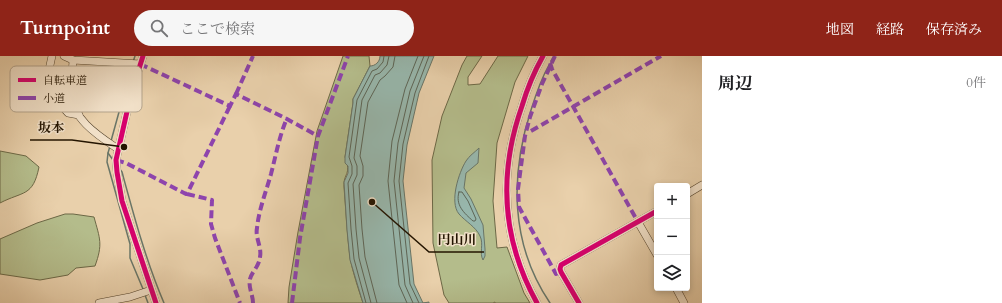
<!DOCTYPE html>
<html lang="ja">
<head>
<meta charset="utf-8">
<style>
	:root { --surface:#fff; --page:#f6f6f6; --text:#202124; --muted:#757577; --line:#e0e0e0; --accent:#8f2418 }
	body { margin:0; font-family:Cardo,"Noto Serif JP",serif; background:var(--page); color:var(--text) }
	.controls { position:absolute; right:12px; bottom:12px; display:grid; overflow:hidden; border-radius:4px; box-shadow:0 2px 6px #0003 }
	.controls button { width:36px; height:36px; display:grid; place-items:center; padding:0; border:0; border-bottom:1px solid var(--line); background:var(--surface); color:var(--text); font:20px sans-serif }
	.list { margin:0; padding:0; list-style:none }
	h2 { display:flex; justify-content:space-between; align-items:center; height:52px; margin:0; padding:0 16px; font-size:17px }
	h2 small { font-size:13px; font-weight:400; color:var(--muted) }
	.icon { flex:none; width:22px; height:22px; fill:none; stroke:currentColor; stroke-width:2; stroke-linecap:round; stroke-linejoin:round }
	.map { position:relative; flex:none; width:702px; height:247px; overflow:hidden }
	header { display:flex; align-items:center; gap:24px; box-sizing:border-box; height:56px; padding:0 20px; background:var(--accent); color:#fff }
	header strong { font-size:19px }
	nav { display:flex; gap:22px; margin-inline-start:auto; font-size:14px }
	.search { width:280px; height:36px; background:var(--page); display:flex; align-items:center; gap:10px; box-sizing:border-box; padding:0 14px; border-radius:22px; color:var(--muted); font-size:15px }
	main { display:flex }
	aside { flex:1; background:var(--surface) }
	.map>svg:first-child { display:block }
	.green { fill:#b4bc8b; stroke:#6c6846 }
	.water { fill:#97b6ab; stroke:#697567 }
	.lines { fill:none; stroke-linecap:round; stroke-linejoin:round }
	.shore { stroke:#5d6556; stroke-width:1 }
	.stream { stroke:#697567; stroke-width:1.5 }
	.minor-casing { stroke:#54432b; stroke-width:8 }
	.minor { stroke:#f1e0c8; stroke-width:7 }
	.quiet { stroke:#8e44ad; stroke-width:4; stroke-dasharray:8 4; stroke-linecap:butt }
	.cycleway-casing { stroke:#f1e0c8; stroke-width:8 }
	.cycleway { stroke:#d6006c; stroke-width:5 }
	.key { fill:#f1e0c8; stroke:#b3a38c; stroke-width:1 }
	.key-label { font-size:11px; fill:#231400 }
	.leader { fill:none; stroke:#231400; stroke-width:1.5 }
	.callout-dot { fill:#231400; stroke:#f1e0c8; stroke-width:1.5 }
	.callout-label { font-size:13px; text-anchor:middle; font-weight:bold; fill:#231400; stroke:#f1e0c8; stroke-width:3; stroke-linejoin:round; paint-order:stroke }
</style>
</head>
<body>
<header>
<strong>Turnpoint</strong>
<div class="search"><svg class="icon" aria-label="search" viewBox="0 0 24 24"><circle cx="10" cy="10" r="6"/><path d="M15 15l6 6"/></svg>ここで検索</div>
<nav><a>地図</a><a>経路</a><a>保存済み</a></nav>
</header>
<main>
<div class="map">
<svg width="702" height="247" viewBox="0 0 702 247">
	<rect width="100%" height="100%" fill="#e9d0ab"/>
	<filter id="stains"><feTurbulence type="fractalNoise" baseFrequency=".005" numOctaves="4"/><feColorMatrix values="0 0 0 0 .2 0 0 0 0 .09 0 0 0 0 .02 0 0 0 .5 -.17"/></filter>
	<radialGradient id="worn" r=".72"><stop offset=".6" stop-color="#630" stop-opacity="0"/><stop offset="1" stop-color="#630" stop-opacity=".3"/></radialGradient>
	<g class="green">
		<path d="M343 0H369L370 10 353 43V47L345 101C352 119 343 117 344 131 346 155 347 178 350 202 353 217 358 232 363 247H288L289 231 298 176 317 75Z"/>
		<path d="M467 0H482L468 21V29L480 28 498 0H528L515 26 497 87 493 145 497 192 507 191 524 237 530 247H496L494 246V247H449L444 239 433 187 432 104 442 60 462 9Z"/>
		<path d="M0 95 26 100 39 111C33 141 23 135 0 147Z"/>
		<path d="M65 158H73L94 161C100 183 103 188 95 210L76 212 68 219 40 224 0 218V183L37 167Z"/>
	</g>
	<g class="water">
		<path d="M380 0H434L419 37 407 89 403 125 414 228 423 247 429 246V247H363L350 204 347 174 344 126 348 117V110L345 107V101L353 47V43L370 10C375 10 380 6 380 0Z"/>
		<path d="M479 92 478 107 466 117 464 132 471 143 483 169 485 193V200L483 204C479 197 484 188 480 180 476 171 465 165 459 158 449 146 459 116 466 105 469 100 475 96 479 92Z"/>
	</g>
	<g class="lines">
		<g class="shore">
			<path d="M459 136H462L468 145 476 163 475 165H473C464 157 455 149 459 136Z"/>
			<path d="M366 247 354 203 351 173 348 127 352 118V110L349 101 357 44 372 15 377 13 383 6 384 0"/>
			<path d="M371 247 359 202 356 173 353 128 357 119V110L354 102 362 44 375 19 380 17 387 9 389 0"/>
			<path d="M377 247 365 201 362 173 359 129 363 120V110L360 100 368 46 380 24 385 20 393 11 395 0"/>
			<path d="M407 247 399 229 388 125 392 85 405 33 418 0"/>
			<path d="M413 247 405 229 394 125 398 87 410 35 424 0"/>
			<path d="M419 247 410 228 399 125 403 88 415 37 429 0"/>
		</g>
		<g class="stream">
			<path d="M551 5 554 0"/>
			<path d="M133 6 135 0"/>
			<path d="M549 9C541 23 536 38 531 54 510 119 510 188 550 247"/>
			<path d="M111 85 132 9"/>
			<path d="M110 90 108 97 113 104"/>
			<path d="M108 97 107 106 130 188V202L143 233"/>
			<path d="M119 112 122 116C134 160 146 205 164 247"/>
			<path d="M145 239 148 247"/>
		</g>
		<g class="minor-casing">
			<g id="minor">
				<path d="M64 0 73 4 140 8"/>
				<path d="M143 0 131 38 116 104 117 116 122 145 156 247"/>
				<path d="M73 4C73 15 69 25 70 35 72 63 97 79 118 93"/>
				<path d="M45 32 52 0"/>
				<path d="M33 48 35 41 45 32 68 57 79 59"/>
				<path d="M687 138 702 129"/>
				<path d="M638 166 657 199"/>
				<path d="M676 232 684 247"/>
				<path d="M99 247 130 241 151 234"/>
				<path d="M537 247C502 184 498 118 522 50 527 33 534 16 543 0"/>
				<path d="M579 247 561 216 560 213 561 209 657 155"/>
			</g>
		</g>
		<use href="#minor" class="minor"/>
		<g class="quiet">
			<path d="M555 0 542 28 530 61 525 80 518 133 519 151 556 218 561 216"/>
			<path d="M550 7 552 13 638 166"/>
			<path d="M140 8 230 50 236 38 285 62 318 80"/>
			<path d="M236 38 253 0"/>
			<path d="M531 75 661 0"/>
			<path d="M116 104 126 107 186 138 188 136 230 50"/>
			<path d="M187 138 212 144 211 168 215 182 240 247"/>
			<path d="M253 247C253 239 248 231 250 223 252 215 259 211 260 201 262 191 255 182 257 172 259 153 266 136 271 118 276 99 279 81 287 62"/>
			<path d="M292 247 300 182 318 80 348 0"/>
		</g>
		<g class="cycleway-casing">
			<g id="cycleway">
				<path d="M143 0 131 38 116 104 117 116 122 145 156 247"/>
				<path d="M537 247C502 184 498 118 522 50 527 33 534 16 543 0"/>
				<path d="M579 247 561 216 560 213 561 209 657 155"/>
			</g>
		</g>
		<use href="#cycleway" class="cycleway"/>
	</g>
	<rect x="10" y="10" width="132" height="46" rx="6" class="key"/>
	<rect x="18" y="22" width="18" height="4" fill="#d6006c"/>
	<rect x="18" y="40" width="18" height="4" fill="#8e44ad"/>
	<g class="key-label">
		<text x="43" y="28">自転車道</text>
		<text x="43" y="46">小道</text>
	</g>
	<path class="leader" d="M124 91L72 84H30M372 146L429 196H484"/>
	<g class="callout-dot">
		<circle cx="124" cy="91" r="4"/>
		<circle cx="372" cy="146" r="4"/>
	</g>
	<g class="callout-label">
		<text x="51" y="76">坂本</text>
		<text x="457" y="188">円山川</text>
	</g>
	<rect width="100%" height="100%" filter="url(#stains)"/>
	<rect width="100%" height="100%" fill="url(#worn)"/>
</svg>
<div class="controls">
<button>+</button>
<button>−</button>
<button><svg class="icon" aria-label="layers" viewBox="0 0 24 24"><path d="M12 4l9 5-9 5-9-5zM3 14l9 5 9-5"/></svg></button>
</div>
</div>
<aside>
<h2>周辺<small>0件</small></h2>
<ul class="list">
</ul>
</aside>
</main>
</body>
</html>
